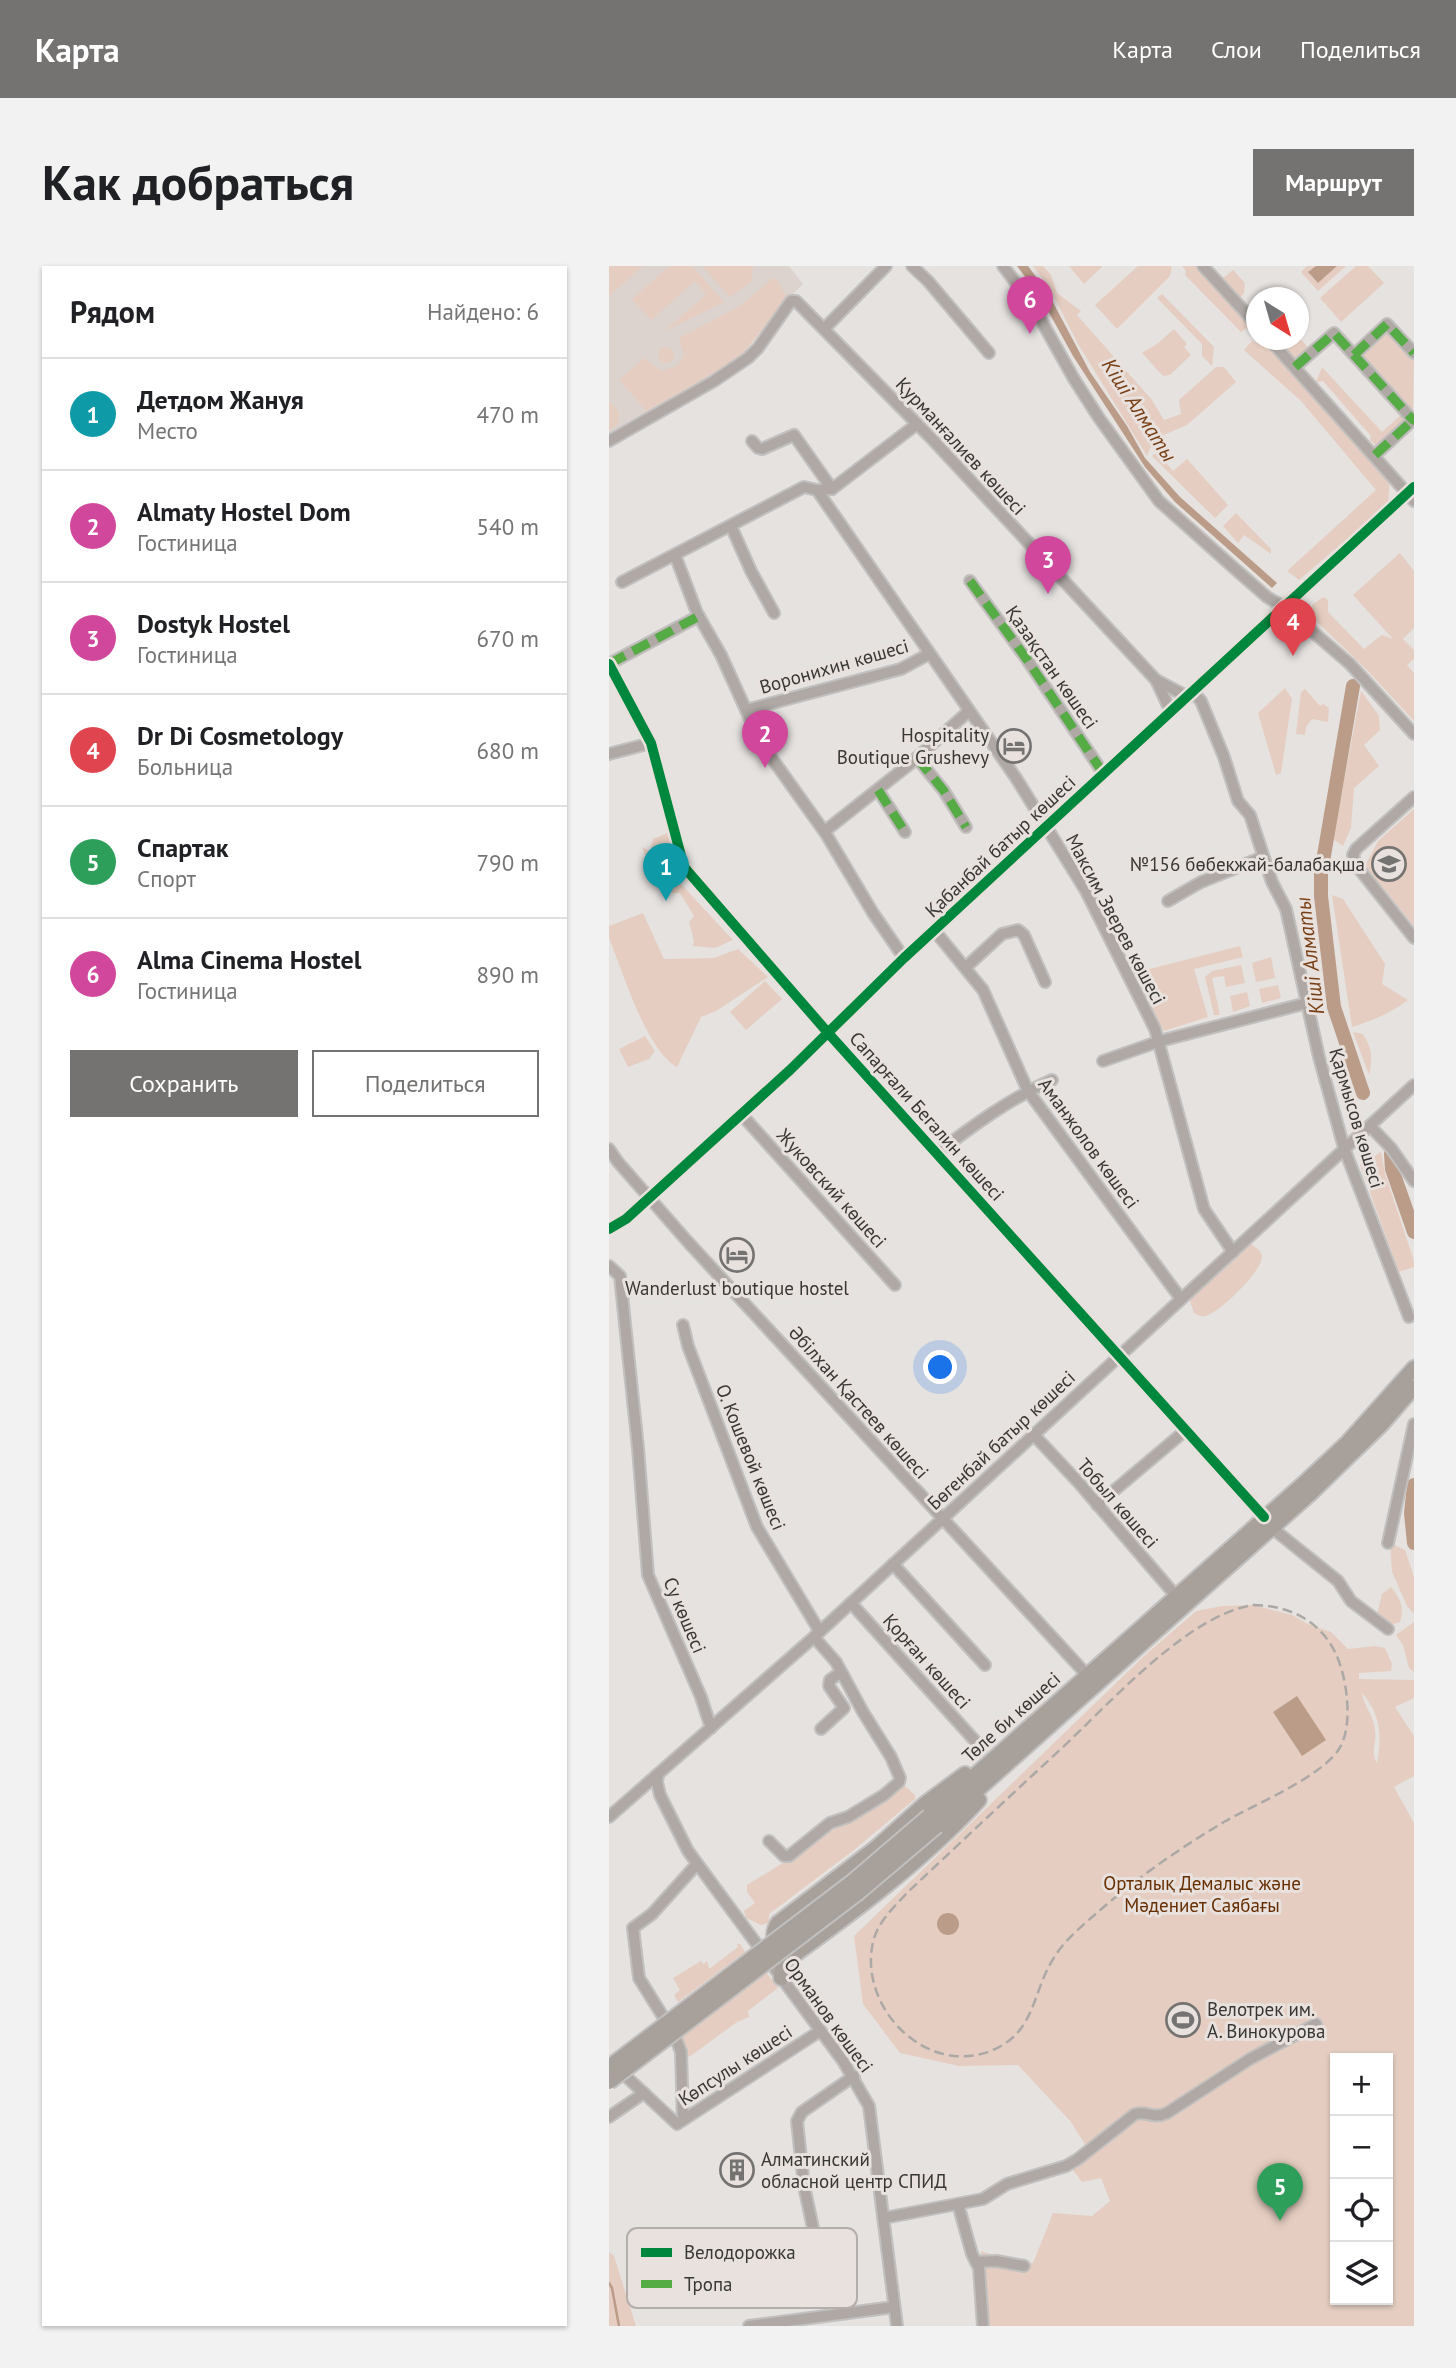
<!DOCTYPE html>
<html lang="ru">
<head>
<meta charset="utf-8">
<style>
	:root { --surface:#fff; --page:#f2f2f2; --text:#202124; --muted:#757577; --line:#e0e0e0; --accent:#757371 }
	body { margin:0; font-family:"PT Sans",sans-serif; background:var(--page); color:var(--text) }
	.controls { position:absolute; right:21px; bottom:21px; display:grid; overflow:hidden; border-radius:0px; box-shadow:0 2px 5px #0004 }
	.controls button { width:63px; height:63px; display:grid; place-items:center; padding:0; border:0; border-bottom:2px solid var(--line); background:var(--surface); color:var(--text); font:35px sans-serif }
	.compass { position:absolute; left:637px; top:21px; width:63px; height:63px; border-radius:50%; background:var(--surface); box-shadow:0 2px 5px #0004; rotate:143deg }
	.you { position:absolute; left:332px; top:1102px; width:24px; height:24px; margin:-18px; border:5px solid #fff; border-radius:50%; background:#1a73e8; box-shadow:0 0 0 10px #1a73e833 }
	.badge { display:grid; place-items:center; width:46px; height:46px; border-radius:50%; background:var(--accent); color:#fff; font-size:23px; font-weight:700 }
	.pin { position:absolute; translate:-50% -58px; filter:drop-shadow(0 2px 4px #0008) }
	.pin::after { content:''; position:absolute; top:37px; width:24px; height:21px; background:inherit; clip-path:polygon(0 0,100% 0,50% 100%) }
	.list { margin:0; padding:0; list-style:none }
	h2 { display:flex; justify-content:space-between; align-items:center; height:91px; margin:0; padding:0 28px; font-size:30px }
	h2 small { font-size:23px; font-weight:400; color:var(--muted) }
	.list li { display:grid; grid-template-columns:46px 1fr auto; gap:21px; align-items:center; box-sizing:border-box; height:112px; padding:0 28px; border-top:2px solid var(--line) }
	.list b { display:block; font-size:26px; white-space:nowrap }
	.list p { margin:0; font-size:23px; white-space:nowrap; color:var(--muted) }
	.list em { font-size:23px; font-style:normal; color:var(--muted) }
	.actions { display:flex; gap:14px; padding:21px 28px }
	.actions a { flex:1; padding:16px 0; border:2px solid var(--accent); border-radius:0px; text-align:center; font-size:24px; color:var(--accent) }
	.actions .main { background:var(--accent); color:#fff }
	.icon { flex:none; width:38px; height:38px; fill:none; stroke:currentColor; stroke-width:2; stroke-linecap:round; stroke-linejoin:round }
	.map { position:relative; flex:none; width:805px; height:2060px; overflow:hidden; border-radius:0px }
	header { display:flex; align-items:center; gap:42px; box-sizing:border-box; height:98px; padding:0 35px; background:var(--accent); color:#fff }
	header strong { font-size:33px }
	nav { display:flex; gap:38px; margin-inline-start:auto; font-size:24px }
	.intro { display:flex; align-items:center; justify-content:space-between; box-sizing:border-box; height:168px; padding:0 42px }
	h1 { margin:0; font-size:49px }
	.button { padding:18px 32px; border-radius:0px; background:var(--accent); color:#fff; font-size:24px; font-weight:700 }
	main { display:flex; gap:42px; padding:0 42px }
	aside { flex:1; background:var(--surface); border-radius:0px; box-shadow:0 2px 5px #0004 }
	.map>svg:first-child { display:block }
	.built { fill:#dcd3ce }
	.green { fill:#e5cec1; fill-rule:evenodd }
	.water { fill:#bb9c88 }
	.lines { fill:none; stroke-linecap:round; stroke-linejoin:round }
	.stream { stroke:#bb9c88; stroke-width:2.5 }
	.river { stroke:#bb9c88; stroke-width:14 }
	.minor-casing { stroke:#c2c0bf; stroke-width:14 }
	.major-casing { stroke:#c2c0bf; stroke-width:18 }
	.minor { stroke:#afa8a4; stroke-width:10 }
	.major { stroke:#a7a09b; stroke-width:14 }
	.rail { stroke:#aca8a5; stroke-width:2.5; stroke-dasharray:10 5; stroke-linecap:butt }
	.major-bridge-casing { stroke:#c2c0bf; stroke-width:18; stroke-linecap:butt }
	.major-bridge { stroke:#a7a09b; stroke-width:14 }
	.quiet { stroke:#55ac45; stroke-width:9; stroke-dasharray:18 9; stroke-linecap:butt }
	.cycleway-casing { stroke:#e8e1dd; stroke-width:15 }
	.cycleway { stroke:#00873e; stroke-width:10 }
	.labels { text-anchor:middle; stroke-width:6; stroke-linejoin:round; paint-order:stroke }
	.street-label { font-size:19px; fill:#393735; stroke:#e8e1dd }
	.poi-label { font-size:19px; fill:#393735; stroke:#e8e1dd; text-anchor:end }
	.park-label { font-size:19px; fill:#662e00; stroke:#e8e1dd }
	.water-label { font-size:21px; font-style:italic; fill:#783e15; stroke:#e8e1dd }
	.key { fill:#e8e1dd; stroke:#b4aeab; stroke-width:2 }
	.key-label { font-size:19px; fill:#393735 }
</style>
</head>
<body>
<header>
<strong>Карта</strong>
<nav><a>Карта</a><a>Слои</a><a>Поделиться</a></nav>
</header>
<div class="intro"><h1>Как добраться</h1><a class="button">Маршрут</a></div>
<main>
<aside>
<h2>Рядом<small>Найдено: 6</small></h2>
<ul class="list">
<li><span class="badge" style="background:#0f9aa8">1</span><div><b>Детдом Жануя</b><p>Место</p></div><em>470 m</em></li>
<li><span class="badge" style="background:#d1479c">2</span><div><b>Almaty Hostel Dom</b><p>Гостиница</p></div><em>540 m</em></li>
<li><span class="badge" style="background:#d1479c">3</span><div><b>Dostyk Hostel</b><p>Гостиница</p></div><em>670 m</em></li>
<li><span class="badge" style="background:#e0444e">4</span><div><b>Dr Di Cosmetology</b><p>Больница</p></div><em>680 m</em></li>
<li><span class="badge" style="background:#2e9e5b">5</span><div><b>Спартак</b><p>Спорт</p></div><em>790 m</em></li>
<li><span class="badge" style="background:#d1479c">6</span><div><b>Alma Cinema Hostel</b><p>Гостиница</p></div><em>890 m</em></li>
</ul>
<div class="actions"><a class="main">Сохранить</a><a>Поделиться</a></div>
</aside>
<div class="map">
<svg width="805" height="2060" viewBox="0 0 805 2060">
	<rect width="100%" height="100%" fill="#e5e2e0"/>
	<path class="built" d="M0 0H180L194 18 163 49 135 87 122 97 0 167Z"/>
	<g class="green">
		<path d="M0 0H34L0 30Z"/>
		<path d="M60 0H83L115 36 56 65 97 28 86 15 42 54 23 33Z"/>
		<path d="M93 0H144L142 16 121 31Z"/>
		<path d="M424 0H434L442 9 448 27 472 45 468 49 543 134 555 154 572 148 570 134 607 101H615L627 116 578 159 545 173 538 190 469 78 440 21Z"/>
		<path d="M460 0H494L475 18Z"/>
		<path d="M529 0H563L561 10 508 63 486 39Z"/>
		<path d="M573 0H589L643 58 632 66 576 9 577 5Z"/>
		<path d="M698 0H707L700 7 709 17 728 0H737L709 25 692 6Z"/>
		<path d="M747 0H759L775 17 732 56 711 32Z"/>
		<path d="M624 4 636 17 635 27 630 33 613 13Z"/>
		<path d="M164 12 168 14 179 33C159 53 145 79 122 97L38 145 10 114 35 92 52 105 68 100 75 89 70 72 131 40Z"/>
		<path d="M553 28 605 81 603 100 593 90V78L548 32Z"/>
		<path d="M565 63 578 78 575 81 582 89 561 109 554 110 533 87 548 78Z"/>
		<path d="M778 63 805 92 804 147 752 88Z"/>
		<path d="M690 71 700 83 687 96 667 74H690Z"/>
		<path d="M643 75 664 83 781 214 779 238 690 314 678 305 767 224 692 135 635 84Z"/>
		<circle cx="57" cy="89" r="8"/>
		<path d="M713 101 773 166 793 148 797 154 768 180 761 174 762 170 714 115 707 116Z"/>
		<path d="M0 135 10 146 9 158 0 164Z"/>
		<path d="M545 188H549L564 205 578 193 619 239 606 252 543 190Z"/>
		<path d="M627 247 662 283V288L635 269 629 277 614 260Z"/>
		<path d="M791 287 805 305V362L794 373 805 384V393L798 399 805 407V455L757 403 705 353 703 339 714 331 719 334V346L755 383 773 369 784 373 744 329Z"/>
		<path d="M676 422 683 433 672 507 667 509 649 447Z"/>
		<path d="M696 423 711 440 714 438 720 442 719 456 703 453 697 461 696 469 687 468 692 426Z"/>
		<path d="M752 425 770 450 771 464 755 479 770 500 745 522 742 562 734 580 724 573Z"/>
		<path d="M805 543V660L756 600 769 575Z"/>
		<path d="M59 567 71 617 124 674 106 682 84 680 85 675 80 656 85 650 71 627H63L54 609 43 610 33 581 41 585 44 573Z"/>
		<path d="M723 629 734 633 776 698 773 718 799 734C781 748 764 754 743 761Z"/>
		<path d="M34 647 55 693 105 692 129 683 159 711 107 745 92 751 68 801C37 784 14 706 0 672V660Z"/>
		<path d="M631 680 634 691 585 703 599 751 555 765 525 707Z"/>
		<path d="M662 691 666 712 647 716 643 697Z"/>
		<path d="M632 699 636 717 617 721 615 710 603 712 611 749H605L596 711 603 705Z"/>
		<path d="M156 715 173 733 137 764 121 746Z"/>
		<path d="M669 719 672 732 653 737 650 723Z"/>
		<path d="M638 726 641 740 624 746 621 730Z"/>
		<path d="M744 766 754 768C763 783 764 792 760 809Z"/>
		<path d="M36 770 46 785 40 793 19 801 10 783Z"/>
		<path d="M772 886 776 908 805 995V1001L790 1006 751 899Z"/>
		<path d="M642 978C646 981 652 984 653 990 654 1005 609 1048 596 1050 591 1051 589 1049 585 1047L581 1035 584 1025 604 1013 637 979Z"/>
		<path d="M781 1277 796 1284 805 1311V1348L798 1340 783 1306Z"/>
		<path d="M782 1321C791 1332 796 1342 791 1356L782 1359 768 1349 773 1328Z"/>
		<path d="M644 1339 683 1349 699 1358 722 1366 739 1383 766 1380 776 1382 783 1398 782 1405 750 1407V1413L805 1414V1432L786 1441 805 1470V1510L785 1521 805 1557V2060H373L372 1985 405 1996 424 1997 444 1947 483 1950 501 1935 492 1912 473 1916 463 1903 482 1888 462 1856 409 1799 350 1800 291 1787 254 1738 245 1670 534 1391 587 1345 613 1340ZM753 1427C772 1449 773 1470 768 1497 761 1485 768 1477 766 1464 765 1450 755 1440 753 1427ZM726 1792H779V2034H726Z"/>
		<path d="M805 1356V1406L800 1402 794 1379 787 1369Z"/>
		<path d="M292 1519H295L306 1529V1533L245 1584 160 1648V1657L152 1659 137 1652 135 1645 146 1637 138 1626V1619L177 1595 211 1569 236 1559Z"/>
		<path d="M128 1678H131L136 1686 69 1736 65 1729 71 1724 64 1712 92 1695 95 1698 98 1695 100 1703 129 1681Z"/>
		<path d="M157 1706 169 1722 139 1745 140 1751 128 1756 80 1791 70 1772Z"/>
		<path d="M0 1986 5 1990 27 2060H0Z"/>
	</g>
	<g class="water">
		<path d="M408 0H419L439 27 481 106 518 160 536 192 571 231 668 317 663 322 566 236 536 201 464 90 432 32Z"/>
		<path d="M707 0H728L709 17 699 6Z"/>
		<path d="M688 1430 717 1474 693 1490 664 1446Z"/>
		<circle cx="339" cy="1658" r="11"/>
	</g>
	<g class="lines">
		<path class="stream" d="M0 2017 3 2022 10 2060"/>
		<g class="river">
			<path d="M744 420 712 607V630L725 741 754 827"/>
			<path d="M782 888 783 903 805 966"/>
			<path d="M805 1219 802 1247 805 1277"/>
		</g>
		<g class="minor-casing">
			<g id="minor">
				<path d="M303 0 319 15 380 87"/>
				<path d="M394 0 423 38 465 113 490 152 550 235 625 302 658 331 675 341 741 398 805 468"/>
				<path d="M594 0 648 59"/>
				<path d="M215 63 277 0"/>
				<path d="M661 74 805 235"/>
				<path d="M745 89 778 58 805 87"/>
				<path d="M686 101 725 67 804 154 805 153"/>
				<path d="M0 175 105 115 139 92 149 82 182 35H187L323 173 547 414"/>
				<path d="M143 175 149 182 153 183 185 169 223 223"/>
				<path d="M766 189 804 154"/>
				<path d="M208 224 407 512 477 625 546 763 595 943 624 986"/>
				<path d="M122 260 142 305 165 347"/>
				<path d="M66 289 88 347 112 389 152 477 217 568 264 647 295 692"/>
				<path d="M361 315 419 395 494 507"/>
				<path d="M13 316 195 221 208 224 223 223 308 158"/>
				<path d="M0 398 42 477 75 601 220 768 655 1251"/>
				<path d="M0 398 90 350"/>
				<path d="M584 426 592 435 615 491 629 535 641 549 663 616 677 643 710 791 735 882 800 1051"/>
				<path d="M137 444 292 403 320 388"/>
				<path d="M562 446 547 414 579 431"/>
				<path d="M0 488 42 477"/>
				<path d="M308 492 335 525 357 561"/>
				<path d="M269 524 296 566"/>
				<path d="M805 531 747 583 744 589 747 599 805 672"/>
				<path d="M216 565 302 497 360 445"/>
				<path d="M559 635 592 616 654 591"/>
				<path d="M325 664 374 724 419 825 572 1033"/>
				<path d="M357 701 393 668 409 664 415 669 436 716"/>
				<path d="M494 795 551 775 698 737"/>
				<path d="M133 849 286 1019"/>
				<path d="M761 860 782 882 805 915"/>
				<path d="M0 883 9 896 79 976 478 1409"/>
				<path d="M328 887C365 859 400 833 443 814"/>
				<path d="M0 963 17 953 181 804 295 692 805 221"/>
				<path d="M0 1000 11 1010 29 1182 39 1309 92 1431 102 1462"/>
				<path d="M74 1059 79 1080 148 1261 208 1361 209 1367"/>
				<path d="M424 1168 470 1217 567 1330"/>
				<path d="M488 1239 577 1164"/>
				<path d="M663 1262 729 1315 742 1335 779 1363"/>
				<path d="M779 1277 805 1158"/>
				<path d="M284 1298 376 1399"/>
				<path d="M242 1337 367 1476"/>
				<path d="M212 1463 235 1442 220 1420 221 1414 232 1406"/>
				<path d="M49 1508 48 1516 51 1529 79 1585 234 1795 260 1840 288 2060"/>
				<path d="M0 1551 205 1371 805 819"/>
				<path d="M160 1575 175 1590H180L221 1557 239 1551 275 1529 290 1516 291 1512 282 1491 254 1446 227 1396 205 1371"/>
				<path d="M8 1802 68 1858 211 1765"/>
				<path d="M0 1851 35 1827"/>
				<path d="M74 1854 72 1786 66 1770 30 1712 24 1662 43 1648 88 1598"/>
				<path d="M349 1938 363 1988 370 2002 374 2060"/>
				<path d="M275 1952 374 1933 398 1918 457 1900 469 1893 526 1848C539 1844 542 1854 558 1847L641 1793 707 1758"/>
				<path d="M367 1996 387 1995 415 2000"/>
				<path d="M206 2036 204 2013 210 1990 195 1920 188 1855 193 1846 245 1810"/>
				<path d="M140 2060 285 2041"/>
			</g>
		</g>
		<g class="major-casing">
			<g id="major">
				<path d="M320 1550 693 1219 739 1176 805 1102"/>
				<path d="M328 1560 702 1227 772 1159 805 1121"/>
				<path d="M187 1688C169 1688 159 1673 169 1657L268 1581 317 1537 356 1508"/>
				<path d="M172 1712 174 1697C242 1648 313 1596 370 1534"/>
			</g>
		</g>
		<use href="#minor" class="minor"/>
		<use href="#major" class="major"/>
		<path class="rail" d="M644 1339C679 1339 710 1354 726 1386 738 1410 745 1460 730 1483 711 1512 646 1538 615 1556 571 1582 528 1612 490 1645 473 1660 454 1675 443 1695 423 1728 426 1766 384 1784 318 1812 249 1742 264 1676 269 1655 286 1640 300 1625 351 1577 402 1529 453 1482 501 1437 579 1349 644 1339Z"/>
		<g class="major-bridge-casing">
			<g id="major-bridge">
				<path d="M0 1801 243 1616 320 1550"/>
				<path d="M0 1816 250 1626 328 1560"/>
			</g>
		</g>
		<use href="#major-bridge" class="major-bridge"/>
		<g class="quiet">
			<path d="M745 89 778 58 805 87"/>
			<path d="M686 101 725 67 804 154 805 153"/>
			<path d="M766 189 804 154"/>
			<path d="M361 315 419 395 494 507"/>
			<path d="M0 398 90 350"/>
			<path d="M308 492 335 525 357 561"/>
			<path d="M269 524 296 566"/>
		</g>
		<g class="cycleway-casing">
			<g id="cycleway">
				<path d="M0 398 42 477 75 601 220 768 655 1251"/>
				<path d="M0 963 17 953 181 804 295 692 805 221"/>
			</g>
		</g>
		<use href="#cycleway" class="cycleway"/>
	</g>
	<defs>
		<g id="hotel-ring" transform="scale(1.75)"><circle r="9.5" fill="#e8e1dd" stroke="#757371" stroke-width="1.5"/><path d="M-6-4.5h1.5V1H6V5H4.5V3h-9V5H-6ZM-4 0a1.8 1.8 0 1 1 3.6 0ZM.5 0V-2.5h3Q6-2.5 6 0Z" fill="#757371"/></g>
		<g id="school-ring" transform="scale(1.75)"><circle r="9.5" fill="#e8e1dd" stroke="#757371" stroke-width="1.5"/><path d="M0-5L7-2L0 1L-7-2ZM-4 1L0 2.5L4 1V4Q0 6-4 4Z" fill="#757371"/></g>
		<g id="stadium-ring" transform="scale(1.75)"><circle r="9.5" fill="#e8e1dd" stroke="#757371" stroke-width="1.5"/><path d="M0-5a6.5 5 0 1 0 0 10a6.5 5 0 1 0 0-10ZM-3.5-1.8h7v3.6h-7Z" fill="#757371"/></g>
		<g id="building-ring" transform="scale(1.75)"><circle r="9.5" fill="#e8e1dd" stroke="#757371" stroke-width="1.5"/><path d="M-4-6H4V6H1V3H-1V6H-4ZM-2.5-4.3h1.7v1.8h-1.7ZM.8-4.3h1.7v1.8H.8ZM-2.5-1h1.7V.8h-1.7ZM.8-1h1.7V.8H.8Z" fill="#757371"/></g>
	</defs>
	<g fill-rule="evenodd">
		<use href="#hotel-ring" x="405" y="480"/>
		<use href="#school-ring" x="780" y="598"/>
		<use href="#hotel-ring" x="128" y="989"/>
		<use href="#stadium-ring" x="574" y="1754"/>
		<use href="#building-ring" x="128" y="1904"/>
	</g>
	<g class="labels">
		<g class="street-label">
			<text transform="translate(352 180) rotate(47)" y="7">Қурманғалиев көшесі</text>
			<text transform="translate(225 400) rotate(-16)" y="7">Воронихин көшесі</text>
			<text transform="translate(443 401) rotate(55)" y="7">Қазақстан көшесі</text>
			<text transform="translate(391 580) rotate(-43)" y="7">Қабанбай батыр көшесі</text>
			<text transform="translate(507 653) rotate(62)" y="7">Максим Зверев көшесі</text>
			<text transform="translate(318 850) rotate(48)" y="7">Сапарғали Бегалин көшесі</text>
			<text transform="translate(748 852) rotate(73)" y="7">Қармысов көшесі</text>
			<text transform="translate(480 877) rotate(54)" y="7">Аманжолов көшесі</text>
			<text transform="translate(223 922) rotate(48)" y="7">Жуковский көшесі</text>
			<text transform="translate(250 1136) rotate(48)" y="7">Әбілхан Қастеев көшесі</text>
			<text transform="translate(392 1174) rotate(-43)" y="7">Бөгенбай батыр көшесі</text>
			<text transform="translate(142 1191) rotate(68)" y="7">О. Кошевой көшесі</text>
			<text transform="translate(509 1237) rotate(49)" y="7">Тобыл көшесі</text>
			<text transform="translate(76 1349) rotate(67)" y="7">Су көшесі</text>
			<text transform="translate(318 1395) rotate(48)" y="7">Қорған көшесі</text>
			<text transform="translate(402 1451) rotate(-42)" y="7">Төле би көшесі</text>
			<text transform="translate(220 1749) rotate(54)" y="7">Орманов көшесі</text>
			<text transform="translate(126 1799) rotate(-33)" y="7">Көпсулы көшесі</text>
		</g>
		<g class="poi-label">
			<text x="380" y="476">Hospitality<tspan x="380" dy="22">Boutique Grushevy</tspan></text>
			<text x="756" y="605">№156 бөбекжай-балабақша</text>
			<text x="128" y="1029" text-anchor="middle">Wanderlust boutique hostel</text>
			<text x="598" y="1750" text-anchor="start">Велотрек им.<tspan x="598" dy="22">А. Винокурова</tspan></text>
			<text x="152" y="1900" text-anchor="start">Алматинский<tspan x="152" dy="22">обласной центр СПИД</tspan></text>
		</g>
		<g class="park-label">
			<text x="593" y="1624">Орталық Демалыс және<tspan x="593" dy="22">Мәдениет Саябағы</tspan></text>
		</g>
		<g class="water-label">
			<text transform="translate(530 144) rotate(57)" y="7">Кіші Алматы</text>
			<text transform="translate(701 690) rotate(-97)" y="7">Кіші Алматы</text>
		</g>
	</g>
	<rect x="18" y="1962" width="230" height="80" rx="10" class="key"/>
	<rect x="32" y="1982" width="31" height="9" fill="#00873e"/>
	<rect x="32" y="2014" width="31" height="8" fill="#55ac45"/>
	<g class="key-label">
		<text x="75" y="1993">Велодорожка</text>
		<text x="75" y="2025">Тропа</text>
	</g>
</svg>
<div class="controls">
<button>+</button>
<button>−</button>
<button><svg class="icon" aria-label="locate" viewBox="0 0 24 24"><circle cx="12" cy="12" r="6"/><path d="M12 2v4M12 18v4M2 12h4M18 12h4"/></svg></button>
<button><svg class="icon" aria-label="layers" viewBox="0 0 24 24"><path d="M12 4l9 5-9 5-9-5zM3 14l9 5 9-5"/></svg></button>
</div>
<svg class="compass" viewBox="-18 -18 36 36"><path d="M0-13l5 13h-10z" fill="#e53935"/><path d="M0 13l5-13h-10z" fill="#757577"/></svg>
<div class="you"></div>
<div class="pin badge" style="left:57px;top:635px;background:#0f9aa8">1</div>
<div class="pin badge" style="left:156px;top:502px;background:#d1479c">2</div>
<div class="pin badge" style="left:439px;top:328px;background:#d1479c">3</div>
<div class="pin badge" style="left:684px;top:390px;background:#e0444e">4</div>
<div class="pin badge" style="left:671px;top:1955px;background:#2e9e5b">5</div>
<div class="pin badge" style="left:421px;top:68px;background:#d1479c">6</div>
</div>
</main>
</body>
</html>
